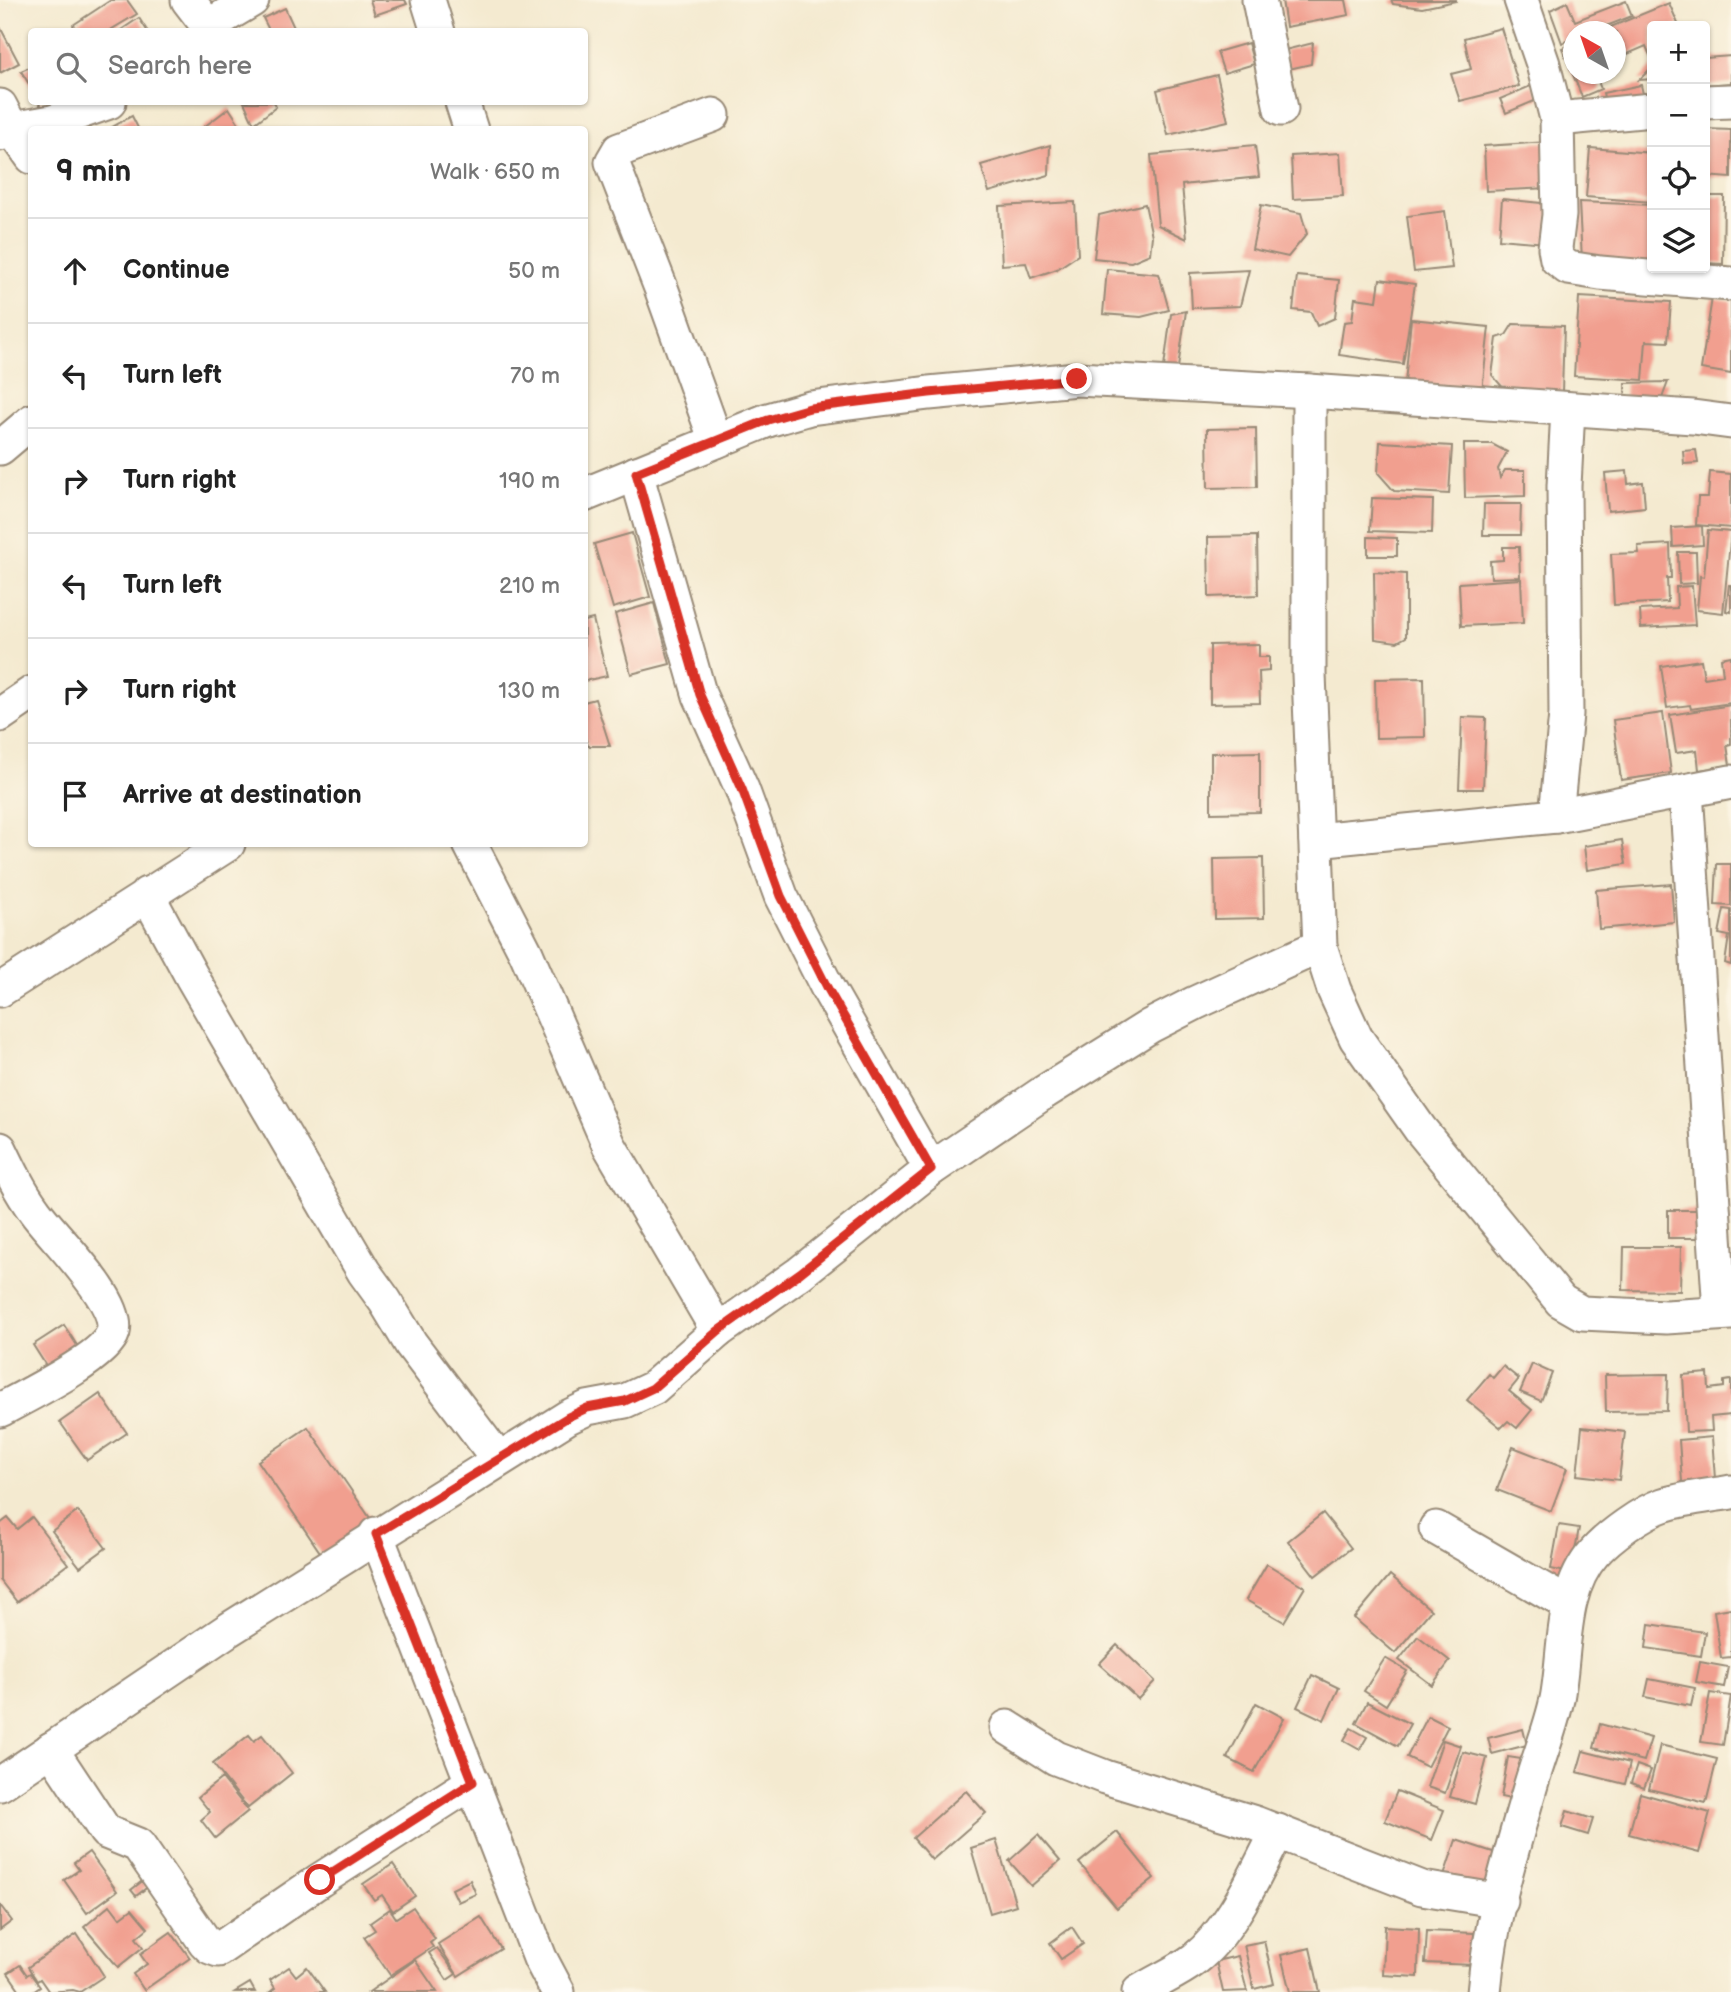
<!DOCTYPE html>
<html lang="en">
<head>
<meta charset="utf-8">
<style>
	:root { --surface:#fff; --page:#f6f6f6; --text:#222; --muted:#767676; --line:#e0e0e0 }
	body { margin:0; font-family:"Balsamiq Sans",sans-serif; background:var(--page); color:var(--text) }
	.controls { position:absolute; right:21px; top:21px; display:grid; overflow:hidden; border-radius:7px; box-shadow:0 2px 5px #0004 }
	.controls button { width:63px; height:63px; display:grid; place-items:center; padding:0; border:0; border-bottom:2px solid var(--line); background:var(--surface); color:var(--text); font:35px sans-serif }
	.compass { position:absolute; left:1563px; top:21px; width:63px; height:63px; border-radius:50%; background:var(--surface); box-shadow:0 2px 5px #0004; rotate:320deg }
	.stop { position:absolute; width:21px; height:21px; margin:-16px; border:5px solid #d93025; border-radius:50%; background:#fff }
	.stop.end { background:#d93025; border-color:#fff; box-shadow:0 2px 7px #0008 }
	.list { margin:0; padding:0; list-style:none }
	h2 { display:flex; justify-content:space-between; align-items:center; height:91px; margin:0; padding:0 28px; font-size:30px }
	h2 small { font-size:23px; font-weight:400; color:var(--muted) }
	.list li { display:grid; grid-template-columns:46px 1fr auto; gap:21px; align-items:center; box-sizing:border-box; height:105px; padding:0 28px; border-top:2px solid var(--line) }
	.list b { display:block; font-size:26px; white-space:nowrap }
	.list em { font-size:23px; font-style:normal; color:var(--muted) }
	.icon { flex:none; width:38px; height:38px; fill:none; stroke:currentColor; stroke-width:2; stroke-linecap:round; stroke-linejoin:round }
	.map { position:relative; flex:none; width:1731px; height:1992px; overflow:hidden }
	.search { position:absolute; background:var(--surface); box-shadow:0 2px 5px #0004; left:28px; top:28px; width:560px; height:77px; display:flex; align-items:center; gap:18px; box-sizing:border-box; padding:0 24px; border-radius:7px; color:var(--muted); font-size:26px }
	.panel { position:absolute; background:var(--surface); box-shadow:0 2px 5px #0004; left:28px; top:126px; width:560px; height:721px; border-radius:7px }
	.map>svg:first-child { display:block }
	.building { fill:#f19f8f }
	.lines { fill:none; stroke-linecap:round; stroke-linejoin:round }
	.minor-casing { stroke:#988a77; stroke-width:37 }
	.minor { stroke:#fff; stroke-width:33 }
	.route { stroke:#d93025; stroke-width:9 }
</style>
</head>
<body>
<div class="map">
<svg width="1731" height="1992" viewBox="0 0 1731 1992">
	<rect width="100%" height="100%" fill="#fcf5e5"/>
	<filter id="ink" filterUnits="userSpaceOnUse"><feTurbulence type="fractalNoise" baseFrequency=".0143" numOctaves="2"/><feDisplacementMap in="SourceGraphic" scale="14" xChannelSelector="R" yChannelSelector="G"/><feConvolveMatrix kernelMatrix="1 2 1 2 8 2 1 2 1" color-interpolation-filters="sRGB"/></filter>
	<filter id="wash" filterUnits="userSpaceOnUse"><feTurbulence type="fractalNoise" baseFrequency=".00686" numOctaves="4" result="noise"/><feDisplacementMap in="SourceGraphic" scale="28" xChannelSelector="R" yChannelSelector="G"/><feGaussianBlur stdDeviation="1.57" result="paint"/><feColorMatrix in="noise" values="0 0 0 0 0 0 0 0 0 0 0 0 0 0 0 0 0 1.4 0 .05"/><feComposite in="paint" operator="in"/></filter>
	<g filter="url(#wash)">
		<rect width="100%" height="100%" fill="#f4ead0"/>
		<g id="blocks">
			<g class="building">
				<path d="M111 0H127L137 14 107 32H77L73 25Z"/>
				<path d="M370 0H405L407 4 375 15Z"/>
				<path d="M1282 0H1346L1349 15 1286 27Z"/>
				<path d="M1391 0H1456V1L1422 8 1393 4Z"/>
				<path d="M1626 1 1632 16 1591 32H1574V38L1562 43 1550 10 1567 2 1575 21Z"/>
				<path d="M1669 3 1679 26H1652V60L1646 46 1616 59V32L1601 31Z"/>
				<path d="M285 8 296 32H270L263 18Z"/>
				<path d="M139 18 148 32H118Z"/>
				<path d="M0 27 19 63 0 73Z"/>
				<path d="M1501 28 1519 86 1460 101 1451 74 1471 69 1464 38Z"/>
				<path d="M1248 43 1254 64 1224 73 1217 52Z"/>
				<path d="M1313 43 1311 64 1289 69 1285 50Z"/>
				<path d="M1574 43V74H1595L1601 89 1582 97 1562 48Z"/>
				<path d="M1731 56V83L1705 85V58Z"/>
				<path d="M32 66V89L21 71Z"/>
				<path d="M1652 67V79L1639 80Z"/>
				<path d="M1217 75 1228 121 1168 135 1157 90Z"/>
				<path d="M1533 85 1539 99 1506 113 1500 99Z"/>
				<path d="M1641 85 1645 103 1607 110 1603 93Z"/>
				<path d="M38 102H64L45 113Z"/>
				<path d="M244 102H274L276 107 254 124Z"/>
				<path d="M229 108 242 128 240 130H200Z"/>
				<path d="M132 116 139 130H107Z"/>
				<path d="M1705 129 1731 130V178L1705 176Z"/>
				<path d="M1548 142 1551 188 1486 191 1484 146Z"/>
				<path d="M1050 145 1049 175 989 192 981 165Z"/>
				<path d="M1255 145 1259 177 1182 185 1187 239 1158 225 1151 155Z"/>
				<path d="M1590 148 1652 153V202L1586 197Z"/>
				<path d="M1340 153 1343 196 1293 199 1291 156Z"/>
				<path d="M1705 196H1724L1723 264 1705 263Z"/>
				<path d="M1502 199 1551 204 1547 243 1499 239Z"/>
				<path d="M1075 202 1078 255 1057 269 1031 278 1026 263 1002 265 999 206Z"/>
				<path d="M1579 202 1652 205V266L1582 260Z"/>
				<path d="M1145 204 1152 236 1150 254 1131 262 1094 258 1099 215Z"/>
				<path d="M1261 205 1301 213 1307 234 1288 257 1252 249Z"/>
				<path d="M1445 211 1452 268 1414 272 1407 216Z"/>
				<path d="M1107 269 1159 274 1169 310 1141 317 1103 314Z"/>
				<path d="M1249 270 1240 306 1192 308 1190 273Z"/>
				<path d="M1297 276 1339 280 1335 318 1317 326 1311 312 1293 310Z"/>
				<path d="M1380 279 1415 284 1403 364 1339 355 1344 322 1352 321 1355 298 1377 301Z"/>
				<path d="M1579 297 1671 302 1668 342 1646 341 1643 380 1574 376Z"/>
				<path d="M1712 298 1731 301V374L1701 369Z"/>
				<path d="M1186 311 1178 368 1164 367 1171 314Z"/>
				<path d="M1411 319 1489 327 1482 391 1405 383Z"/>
				<path d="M1513 324 1564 326 1562 392 1505 390 1492 375 1497 338 1506 335Z"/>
				<path d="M1668 382 1659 406 1626 407 1625 383Z"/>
				<path d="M1256 428 1257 487 1208 488 1207 429Z"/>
				<path d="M1380 442 1452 446 1449 494 1394 491 1378 473Z"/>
				<path d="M1464 444H1492L1507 452 1498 469 1500 478 1505 470H1525V496L1465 498Z"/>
				<path d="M1696 450 1698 463 1684 464 1683 451Z"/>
				<path d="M1627 471 1628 484 1643 482 1645 507 1608 511 1605 473Z"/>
				<path d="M1710 472 1731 474V528L1696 525 1698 497H1708Z"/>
				<path d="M1372 498 1433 500 1432 533 1370 531Z"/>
				<path d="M1484 504H1521L1520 535H1483Z"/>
				<path d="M1702 526 1703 545 1673 547 1672 528Z"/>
				<path d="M1708 530 1731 532 1723 613 1697 610 1700 576 1704 577Z"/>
				<path d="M632 533 650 597 613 608 594 544Z"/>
				<path d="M1257 536 1258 595 1209 597 1208 537Z"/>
				<path d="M1368 537 1397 538V556H1368Z"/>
				<path d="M1670 544 1671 578H1667L1668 602 1614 605 1611 554 1639 553 1638 546Z"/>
				<path d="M1503 547H1519L1520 577 1491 578 1490 561 1503 560Z"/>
				<path d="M1678 552H1696L1697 583 1679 584Z"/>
				<path d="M1374 572 1406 574V637L1397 642 1375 639Z"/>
				<path d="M1521 579 1523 623 1461 626 1459 583Z"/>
				<path d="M1729 585H1731V612L1726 611Z"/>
				<path d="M1692 586 1695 625 1641 628 1640 610 1677 608 1676 587Z"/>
				<path d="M654 603 670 664 631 674 615 614Z"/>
				<path d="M593 619 607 676 584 681V621Z"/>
				<path d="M1259 644V657H1269V671L1259 672 1260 703 1210 704V645Z"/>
				<path d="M1731 656V703L1691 709 1690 705 1667 708 1661 666 1701 660 1704 678 1723 675 1721 658Z"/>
				<path d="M1424 678 1425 737 1376 738 1375 679Z"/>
				<path d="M595 699 610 746H588L584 734V702Z"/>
				<path d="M1731 705V744L1727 745 1730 765 1699 770 1697 750 1676 753 1670 715Z"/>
				<path d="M1663 713 1671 773 1621 780 1613 720Z"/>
				<path d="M1462 717 1486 718 1483 789H1459Z"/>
				<path d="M1260 752V812L1211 813V753Z"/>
				<path d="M1622 840 1626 864 1587 870 1584 846Z"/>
				<path d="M1263 858 1264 918 1215 919 1214 859Z"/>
				<path d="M1717 864H1731V906L1715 905Z"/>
				<path d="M1671 884 1674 922 1599 929 1596 890Z"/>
				<path d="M1724 909 1731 910V965L1725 963 1729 936 1719 934Z"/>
				<rect x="1668" y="1210" width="35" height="28"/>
				<path d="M1624 1247H1681L1680 1291 1623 1290Z"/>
				<path d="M64 1325 85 1358 54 1378 33 1345Z"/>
				<path d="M1532 1364 1552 1373 1541 1401 1520 1392Z"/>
				<path d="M1503 1366 1519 1379 1509 1391 1532 1410 1517 1428 1508 1421 1501 1428 1467 1400 1489 1374 1493 1378Z"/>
				<path d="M1708 1373 1709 1389 1724 1387V1381L1731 1380V1415L1711 1417 1712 1431 1686 1432 1683 1375Z"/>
				<path d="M1668 1374 1667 1411 1606 1412 1605 1375Z"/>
				<path d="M100 1394 127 1433 87 1460 60 1422Z"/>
				<path d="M308 1427 372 1521 322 1555 258 1461Z"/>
				<path d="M1582 1427 1625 1432 1619 1480 1577 1475Z"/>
				<path d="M1712 1437 1715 1479 1682 1482 1679 1440Z"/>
				<path d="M1513 1447 1567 1468 1551 1511 1497 1490Z"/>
				<path d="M78 1511 106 1548 80 1567 52 1531Z"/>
				<path d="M1323 1513 1351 1548 1315 1576 1288 1541Z"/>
				<path d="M32 1517 68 1564 17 1602 0 1580V1524L8 1518 17 1529Z"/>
				<path d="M1559 1525 1579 1528 1571 1573 1551 1569Z"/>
				<path d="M1267 1564 1305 1587 1284 1622 1246 1600Z"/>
				<path d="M1390 1575 1431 1610 1395 1653 1354 1618Z"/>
				<path d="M1731 1608V1657L1721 1658 1714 1611Z"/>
				<path d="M1649 1624 1705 1632 1701 1656 1646 1648Z"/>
				<path d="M1418 1636 1450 1661 1432 1685 1399 1660Z"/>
				<path d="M1117 1645 1155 1681 1138 1699 1099 1664Z"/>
				<path d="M1385 1658 1407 1671 1386 1705 1364 1691Z"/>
				<path d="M1700 1662 1728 1667 1724 1687 1696 1682Z"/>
				<path d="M1312 1675 1339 1688 1324 1720 1297 1707Z"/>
				<path d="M1649 1679 1695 1688 1691 1706 1645 1697Z"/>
				<path d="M1710 1693 1731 1696 1723 1745 1701 1742Z"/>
				<path d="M1367 1702 1410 1724 1398 1746 1356 1723Z"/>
				<path d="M1256 1703 1284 1718 1254 1772 1227 1758Z"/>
				<path d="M1428 1716 1448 1726 1427 1767 1407 1757Z"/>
				<path d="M1600 1724 1651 1738 1644 1761 1594 1748Z"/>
				<path d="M1351 1728 1367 1737 1360 1749 1344 1740Z"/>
				<path d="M1523 1729 1527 1745 1492 1754 1488 1738Z"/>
				<path d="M249 1735 254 1741 262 1735 292 1773 248 1808 213 1764Z"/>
				<path d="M1443 1740 1461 1746 1445 1793 1427 1787Z"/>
				<path d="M1660 1745 1717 1759 1706 1803 1649 1789Z"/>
				<path d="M1583 1751 1630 1763 1625 1784 1577 1772Z"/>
				<path d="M1463 1752 1487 1758 1475 1804 1450 1797Z"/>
				<path d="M1508 1757 1528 1760 1520 1801 1501 1797Z"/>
				<path d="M1637 1765 1651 1770 1644 1788 1631 1783Z"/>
				<path d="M222 1778 248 1811 215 1838 201 1820 210 1812 198 1797Z"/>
				<path d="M966 1791 986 1813 932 1860 913 1838Z"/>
				<path d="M1397 1791 1444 1810 1432 1840 1385 1821Z"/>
				<path d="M1640 1793 1710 1813 1699 1853 1629 1834Z"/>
				<path d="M1567 1811 1593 1819 1588 1835 1562 1827Z"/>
				<path d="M1117 1832 1154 1878 1117 1908 1079 1863Z"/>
				<path d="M1038 1835 1060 1861 1031 1886 1009 1861Z"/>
				<path d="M996 1840 1016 1905 990 1913 971 1848Z"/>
				<path d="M1456 1840 1505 1856 1492 1895 1443 1879Z"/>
				<path d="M89 1852 117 1891 87 1913 64 1880 79 1870 74 1863Z"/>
				<path d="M393 1864 415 1896 393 1911 382 1895 374 1900 363 1884Z"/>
				<path d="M145 1879 150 1885 136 1896 131 1890Z"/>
				<path d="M470 1880 476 1894 458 1902 452 1889Z"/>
				<path d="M0 1905 12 1921 0 1930Z"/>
				<path d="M110 1905 120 1918 132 1909 148 1928 136 1938 143 1947 118 1967 84 1927Z"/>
				<path d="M413 1907 435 1939 430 1943 433 1947 390 1975 364 1937 375 1930 370 1923 390 1909 396 1918Z"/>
				<path d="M481 1917 501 1949 458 1976 438 1944Z"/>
				<path d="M1385 1926 1419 1928 1418 1977 1383 1975Z"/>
				<path d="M1072 1927 1083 1944 1061 1959 1050 1943Z"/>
				<path d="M1427 1931 1474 1933 1473 1965 1425 1963Z"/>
				<path d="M171 1932 190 1958 144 1990 133 1974 147 1964 140 1954Z"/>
				<path d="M77 1934 104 1976 80 1992 73 1990 49 1992 40 1979 37 1981 28 1967Z"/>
				<path d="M1264 1941 1274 1984 1254 1989 1244 1945Z"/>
				<path d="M437 1948 456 1974 447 1980 429 1953Z"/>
				<path d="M1310 1948 1320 1992H1290L1281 1955Z"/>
				<path d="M1238 1956 1247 1991 1223 1992 1216 1961Z"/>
				<path d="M415 1960 437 1992H369Z"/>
				<path d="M20 1965 27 1975 30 1973 40 1987 33 1992H21L8 1973Z"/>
				<path d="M289 1967 296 1976 307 1967 325 1992H270L275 1988 270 1980Z"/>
				<path d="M250 1983 255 1992H235Z"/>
			</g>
		</g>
	</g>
	<g filter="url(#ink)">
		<use href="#blocks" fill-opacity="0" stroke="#988a77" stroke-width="2"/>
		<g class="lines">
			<g class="minor-casing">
				<g id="minor">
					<path d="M188 0 208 26 252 0"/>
					<path d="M428 0 438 32"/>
					<path d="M1259 0 1281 109"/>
					<path d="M1521 0 1543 64 1557 119 1559 215 1555 248 1557 259 1568 268 1600 273 1731 284"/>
					<path d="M462 102 471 130"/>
					<path d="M1705 102 1731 101"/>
					<path d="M0 106 12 129 52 122 109 102"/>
					<path d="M713 115 619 150 612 162 661 288 716 441"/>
					<path d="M1557 119 1652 110"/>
					<path d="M0 134 12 129 32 157"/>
					<path d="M1309 391V674L1320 946 1334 990 1356 1038 1420 1129 1561 1301 1582 1313 1666 1317 1731 1313"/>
					<path d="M0 448 32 421"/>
					<path d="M636 473 700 696 742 789 781 896 828 989 931 1169"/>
					<path d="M584 495 768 420 810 408 929 393 1077 379 1309 391 1693 417 1731 422"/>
					<path d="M0 715 32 693"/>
					<path d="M1686 791 1720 1312"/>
					<path d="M1556 816 1566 714 1564 486 1568 409"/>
					<path d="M1316 840 1556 816 1731 782"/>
					<path d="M470 844 526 953 609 1145 718 1331"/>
					<path d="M147 894 192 977 364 1272 385 1301 411 1344 498 1459"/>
					<path d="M0 990 228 844"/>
					<path d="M0 1149C10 1170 20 1191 34 1210 51 1235 122 1301 113 1332 106 1357 24 1397 0 1410"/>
					<path d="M1436 1528 1568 1604"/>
					<path d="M376 1534 540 1958 558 1992"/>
					<path d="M1007 1727 1056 1758 1105 1777 1255 1823 1422 1888 1501 1901"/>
					<path d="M51 1749 106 1832 138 1845 205 1942 210 1947 218 1950 320 1880 473 1782"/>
					<path d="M0 1784 228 1630 568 1417 587 1408 625 1401 653 1388 718 1331 800 1273 931 1169 1043 1093 1150 1026 1195 1003 1320 946"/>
					<path d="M1139 1992C1158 1980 1178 1972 1195 1959 1233 1929 1256 1872 1278 1831"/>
					<path d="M1484 1992C1490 1920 1512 1849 1532 1781 1540 1754 1551 1727 1557 1699 1566 1652 1560 1591 1594 1553 1609 1536 1642 1512 1663 1505 1685 1498 1709 1496 1731 1492"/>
				</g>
			</g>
			<use href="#minor" class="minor"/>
		</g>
	</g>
	<g class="lines" filter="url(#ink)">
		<path class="route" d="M320 1880 473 1782 376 1534 568 1417 587 1408 625 1401 653 1388 718 1331 800 1273 931 1169 828 989 781 896 742 789 700 695 636 473 768 420 810 408 929 393 1077 379"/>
	</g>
</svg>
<div class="controls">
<button>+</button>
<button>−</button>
<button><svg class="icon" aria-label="locate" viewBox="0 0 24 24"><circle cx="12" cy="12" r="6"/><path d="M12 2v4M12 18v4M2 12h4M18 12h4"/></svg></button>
<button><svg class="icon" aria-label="layers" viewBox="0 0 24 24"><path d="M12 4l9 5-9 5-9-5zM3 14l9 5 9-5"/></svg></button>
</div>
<svg class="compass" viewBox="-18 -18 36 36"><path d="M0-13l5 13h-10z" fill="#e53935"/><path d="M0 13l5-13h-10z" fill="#767676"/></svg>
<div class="stop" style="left:320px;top:1880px"></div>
<div class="stop end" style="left:1077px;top:379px"></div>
<div class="search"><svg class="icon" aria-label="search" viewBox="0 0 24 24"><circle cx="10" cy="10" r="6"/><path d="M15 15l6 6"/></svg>Search here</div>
<section class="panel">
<h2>9 min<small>Walk · 650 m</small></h2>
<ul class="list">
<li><svg class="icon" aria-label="ahead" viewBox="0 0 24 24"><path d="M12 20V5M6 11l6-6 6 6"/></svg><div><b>Continue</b></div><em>50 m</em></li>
<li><svg class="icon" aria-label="left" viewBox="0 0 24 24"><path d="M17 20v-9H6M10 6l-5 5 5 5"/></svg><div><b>Turn left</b></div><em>70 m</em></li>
<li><svg class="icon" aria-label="right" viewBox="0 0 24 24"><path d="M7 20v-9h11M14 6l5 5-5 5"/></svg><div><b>Turn right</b></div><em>190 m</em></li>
<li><svg class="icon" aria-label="left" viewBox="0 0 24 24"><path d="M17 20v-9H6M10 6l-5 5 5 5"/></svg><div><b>Turn left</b></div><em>210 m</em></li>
<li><svg class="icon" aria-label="right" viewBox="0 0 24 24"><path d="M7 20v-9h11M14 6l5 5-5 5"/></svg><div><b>Turn right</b></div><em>130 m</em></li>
<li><svg class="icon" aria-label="arrive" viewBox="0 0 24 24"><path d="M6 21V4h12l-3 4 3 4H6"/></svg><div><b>Arrive at destination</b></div></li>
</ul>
</section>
</div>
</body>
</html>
